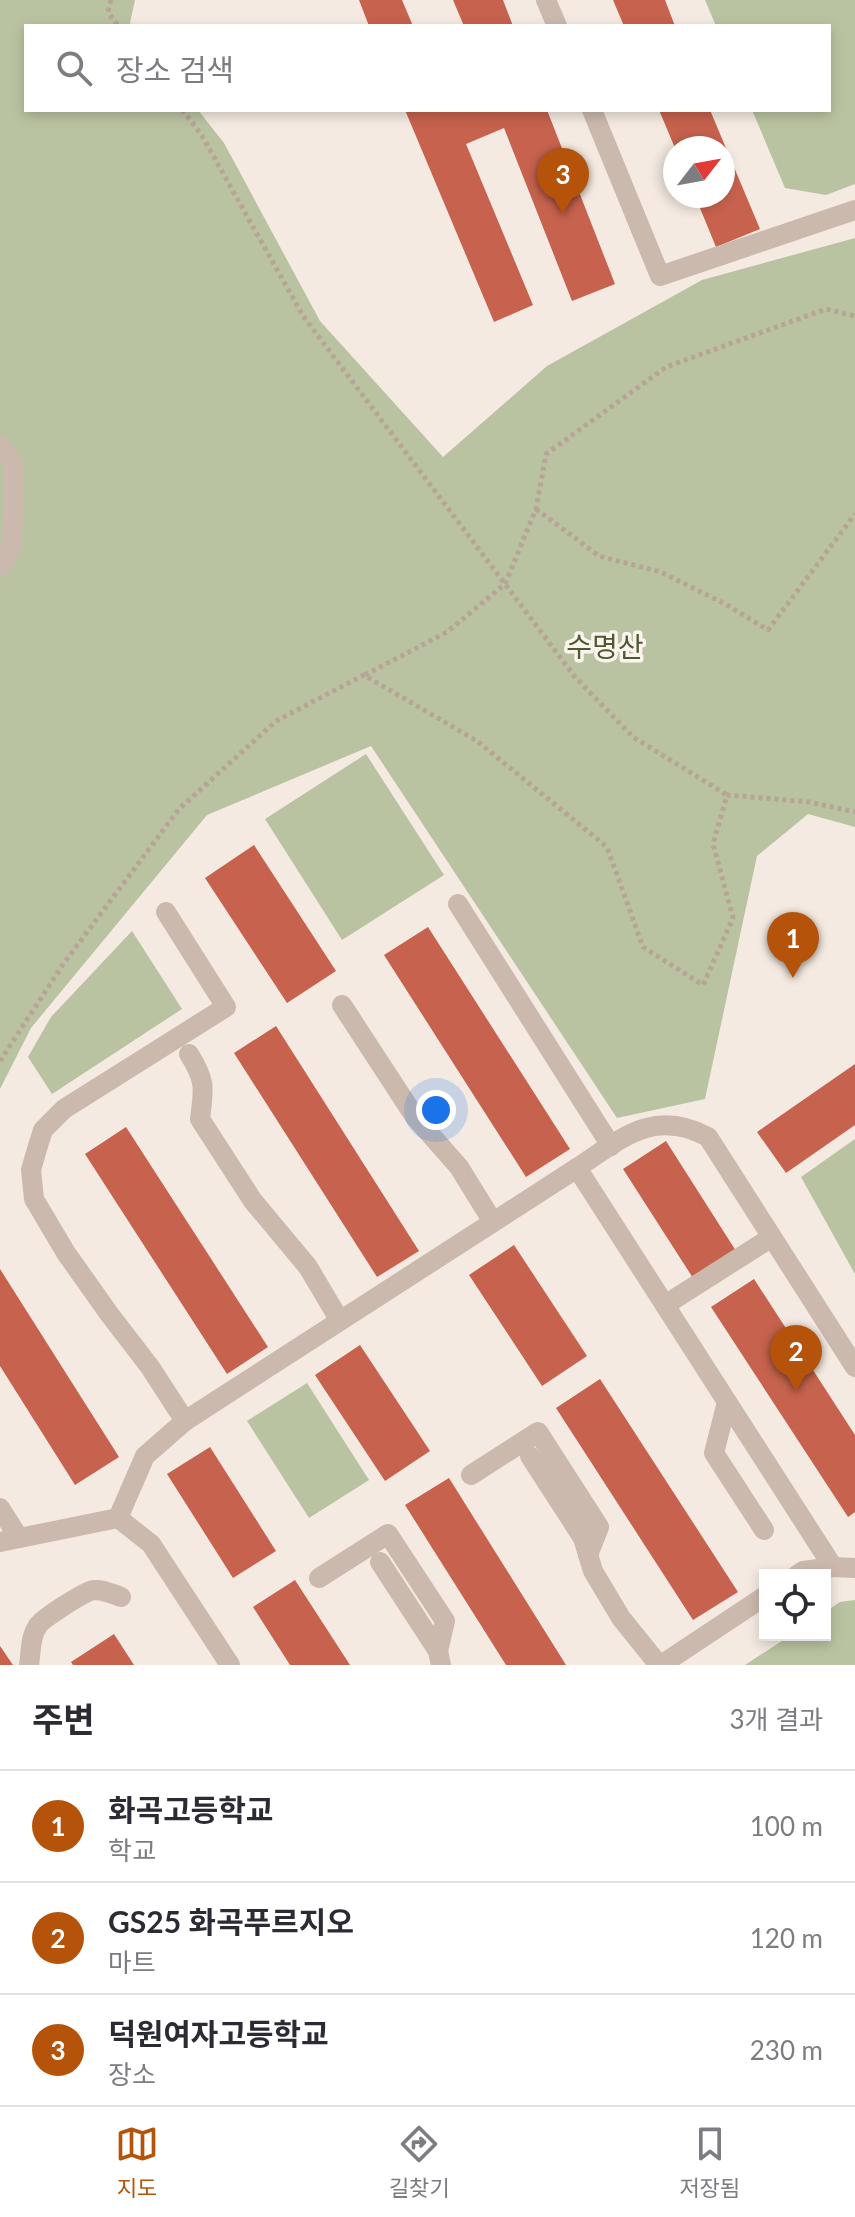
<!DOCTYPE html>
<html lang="ko">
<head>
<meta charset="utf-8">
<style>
	:root { --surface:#fff; --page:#f7f7f7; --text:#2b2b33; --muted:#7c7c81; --line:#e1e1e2; --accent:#b45309 }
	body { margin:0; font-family:Lato,"Noto Sans KR",sans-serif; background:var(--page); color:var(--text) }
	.controls { position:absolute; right:24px; bottom:24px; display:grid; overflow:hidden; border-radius:0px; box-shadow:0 4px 12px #0003 }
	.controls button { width:72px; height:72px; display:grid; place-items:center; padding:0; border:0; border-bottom:2px solid var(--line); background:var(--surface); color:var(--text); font:40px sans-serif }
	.compass { position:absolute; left:663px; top:136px; width:72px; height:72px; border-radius:50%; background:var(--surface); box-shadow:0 4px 12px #0003; rotate:59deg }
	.you { position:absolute; left:436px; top:1110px; width:28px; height:28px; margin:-20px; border:6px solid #fff; border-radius:50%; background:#1a73e8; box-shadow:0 0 0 12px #1a73e833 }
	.badge { display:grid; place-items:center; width:52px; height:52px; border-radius:50%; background:var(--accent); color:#fff; font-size:26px; font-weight:700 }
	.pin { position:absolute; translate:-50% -66px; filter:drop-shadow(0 2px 4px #0008) }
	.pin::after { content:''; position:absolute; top:42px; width:28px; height:24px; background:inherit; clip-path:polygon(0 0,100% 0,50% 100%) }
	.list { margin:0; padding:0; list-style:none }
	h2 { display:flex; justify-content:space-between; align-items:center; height:104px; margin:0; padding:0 32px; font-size:34px }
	h2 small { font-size:26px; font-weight:400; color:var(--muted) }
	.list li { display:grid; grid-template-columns:52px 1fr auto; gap:24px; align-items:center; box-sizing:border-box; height:112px; padding:0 32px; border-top:2px solid var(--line) }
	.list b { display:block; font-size:30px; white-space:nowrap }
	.list p { margin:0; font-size:26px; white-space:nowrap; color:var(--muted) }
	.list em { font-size:26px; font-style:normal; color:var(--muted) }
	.icon { flex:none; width:44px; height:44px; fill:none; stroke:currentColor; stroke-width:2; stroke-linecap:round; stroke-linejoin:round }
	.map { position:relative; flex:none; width:855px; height:1665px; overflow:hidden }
	.search { position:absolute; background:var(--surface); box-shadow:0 4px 12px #0003; left:24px; right:24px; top:24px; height:88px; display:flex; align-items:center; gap:20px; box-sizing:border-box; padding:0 28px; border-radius:0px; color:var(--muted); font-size:30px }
	.sheet { height:440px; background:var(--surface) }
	nav { display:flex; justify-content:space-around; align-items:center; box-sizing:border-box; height:112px; border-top:2px solid var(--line); background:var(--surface); font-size:22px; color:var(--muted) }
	nav a { display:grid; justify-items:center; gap:4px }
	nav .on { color:var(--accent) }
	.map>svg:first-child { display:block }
	.green { fill:#bac3a1 }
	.building { fill:#c6624d }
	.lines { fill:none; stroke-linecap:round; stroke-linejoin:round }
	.path { stroke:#b8a397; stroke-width:5; stroke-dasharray:4 4; stroke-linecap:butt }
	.minor { stroke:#ccb9ad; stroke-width:20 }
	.labels { text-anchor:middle; stroke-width:7; stroke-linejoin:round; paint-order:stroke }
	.park-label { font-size:28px; fill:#4d592f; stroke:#fbf4ee }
</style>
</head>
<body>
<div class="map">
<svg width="855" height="1665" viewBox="0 0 855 1665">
	<rect width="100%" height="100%" fill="#f4eae1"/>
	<g class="green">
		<path d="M0 0H135L130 23 132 26H26V110H198L224 143 320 321 443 457 547 366 702 280 855 238V827L808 814 757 856 705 1099 617 1118 371 746 207 815 31 1028 0 1089Z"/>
		<path d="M705 0H855V184L826 195 785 188 752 110H829V26H716Z"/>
		<path d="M366 754 444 875 342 940 265 819Z"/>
		<path d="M132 931 182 1009 52 1094 28 1057 51 1017Z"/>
		<path d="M855 1139V1274L801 1177Z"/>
		<path d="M307 1383 369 1480 309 1518 247 1421Z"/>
		<path d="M855 1600V1665H745L791 1635H825V1612L840 1602Z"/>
	</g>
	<g class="building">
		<path d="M359 0H402L413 26H369Z"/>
		<path d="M453 0H503L513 26H464Z"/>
		<path d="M613 0H665L675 26H624Z"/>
		<path d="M405 110H547L615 284 572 301 504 128 466 144 533 305 494 322Z"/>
		<path d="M659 110H710L760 229 716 247 695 196H723V148H675Z"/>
		<path d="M254 845 336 971 287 1003 205 878Z"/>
		<path d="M428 927 570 1149 526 1177 384 955Z"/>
		<path d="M276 1026 419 1251 377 1277 234 1053Z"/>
		<path d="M855 1064V1125L786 1173 757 1132Z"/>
		<path d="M126 1127 268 1347 227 1374 85 1154Z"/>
		<path d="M666 1141 736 1251 693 1278 623 1169Z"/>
		<path d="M514 1245 587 1356 542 1386 469 1275Z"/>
		<path d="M0 1269 119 1457 75 1485 0 1366Z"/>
		<path d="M754 1279 855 1435V1512L848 1517 711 1307Z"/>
		<path d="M360 1345 430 1451 385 1481 315 1375Z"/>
		<path d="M600 1379 738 1592 693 1620 556 1408Z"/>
		<path d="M210 1447 276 1551 233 1578 167 1474Z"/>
		<path d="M449 1478 566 1665H506L405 1505Z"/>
		<path d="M295 1580 350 1665H290L253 1607Z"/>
		<path d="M114 1634 134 1665H73L71 1662Z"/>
		<path d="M0 1646 13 1665H0Z"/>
	</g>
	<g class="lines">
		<g class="path">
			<path d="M111 0 108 12 118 26"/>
			<path d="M182 110 201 134 303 316 575 677 633 737 727 795"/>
			<path d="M536 509 599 556 661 572 727 605 768 630 855 514"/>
			<path d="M365 675 447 632 505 584 536 509 546 454 666 367 826 309 855 316"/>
			<path d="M0 1061 64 963 179 809 276 721 364 675 477 741 607 847 643 947 703 985 733 918 713 844 727 795 809 802 855 812"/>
		</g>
		<g class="minor">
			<path d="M546 0 557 26"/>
			<path d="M592 110 660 276 855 210"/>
			<path d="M0 445 14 465 12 546 0 567"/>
			<path d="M458 904 611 1146"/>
			<path d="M166 912 226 1007 64 1109 43 1130 37 1149 31 1170 34 1199 66 1253 110 1315 150 1367 185 1421"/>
			<path d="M342 1005 415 1117 459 1167 493 1222"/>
			<path d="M189 1054C206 1081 204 1088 200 1119L253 1201 308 1267 340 1321"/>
			<path d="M577 1168C622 1138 654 1108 708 1137L855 1367"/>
			<path d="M665 1305 772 1237"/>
			<path d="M727 1402 714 1453 764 1530"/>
			<path d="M530 1456 583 1538 593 1571 621 1618 659 1665"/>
			<path d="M471 1475 538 1432 599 1527 588 1555"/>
			<path d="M0 1508 19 1538"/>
			<path d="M118 1518 151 1544 230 1665"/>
			<path d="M0 1542 118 1518 145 1456 185 1421 577 1168 833 1567 855 1568"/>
			<path d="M380 1562 438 1651 441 1665"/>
			<path d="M797 1575 803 1571 833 1567"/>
			<path d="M319 1578 388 1534 445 1621 438 1651"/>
			<path d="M29 1665C31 1653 30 1638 37 1627 41 1619 80 1595 90 1591 99 1588 111 1593 121 1597"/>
			<path d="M661 1665 765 1596"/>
		</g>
	</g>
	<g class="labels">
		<g class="park-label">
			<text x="605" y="657">수명산</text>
		</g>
	</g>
</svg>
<div class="controls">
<button><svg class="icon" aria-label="locate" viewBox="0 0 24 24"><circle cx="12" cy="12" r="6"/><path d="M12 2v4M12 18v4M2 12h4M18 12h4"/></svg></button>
</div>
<svg class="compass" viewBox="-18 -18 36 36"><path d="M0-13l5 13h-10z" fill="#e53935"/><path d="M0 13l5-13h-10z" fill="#7c7c81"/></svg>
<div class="you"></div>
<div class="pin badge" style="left:793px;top:978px">1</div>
<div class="pin badge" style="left:796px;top:1391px">2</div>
<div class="pin badge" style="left:563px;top:214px">3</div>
<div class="search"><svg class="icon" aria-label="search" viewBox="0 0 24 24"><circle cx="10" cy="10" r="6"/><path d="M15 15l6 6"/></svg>장소 검색</div>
</div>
<section class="sheet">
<h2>주변<small>3개 결과</small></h2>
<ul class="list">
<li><span class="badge">1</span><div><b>화곡고등학교</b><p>학교</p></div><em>100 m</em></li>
<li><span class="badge">2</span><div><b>GS25 화곡푸르지오</b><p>마트</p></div><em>120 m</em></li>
<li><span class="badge">3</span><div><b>덕원여자고등학교</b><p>장소</p></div><em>230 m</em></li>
</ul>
</section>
<nav>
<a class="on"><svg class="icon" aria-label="map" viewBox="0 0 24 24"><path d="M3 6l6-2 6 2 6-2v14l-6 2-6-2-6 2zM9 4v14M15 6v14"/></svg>지도</a>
<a><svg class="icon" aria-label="directions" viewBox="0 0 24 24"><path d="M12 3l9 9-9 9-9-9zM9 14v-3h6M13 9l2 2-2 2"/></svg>길찾기</a>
<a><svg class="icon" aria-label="saved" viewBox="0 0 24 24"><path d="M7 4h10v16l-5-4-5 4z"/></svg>저장됨</a>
</nav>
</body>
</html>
